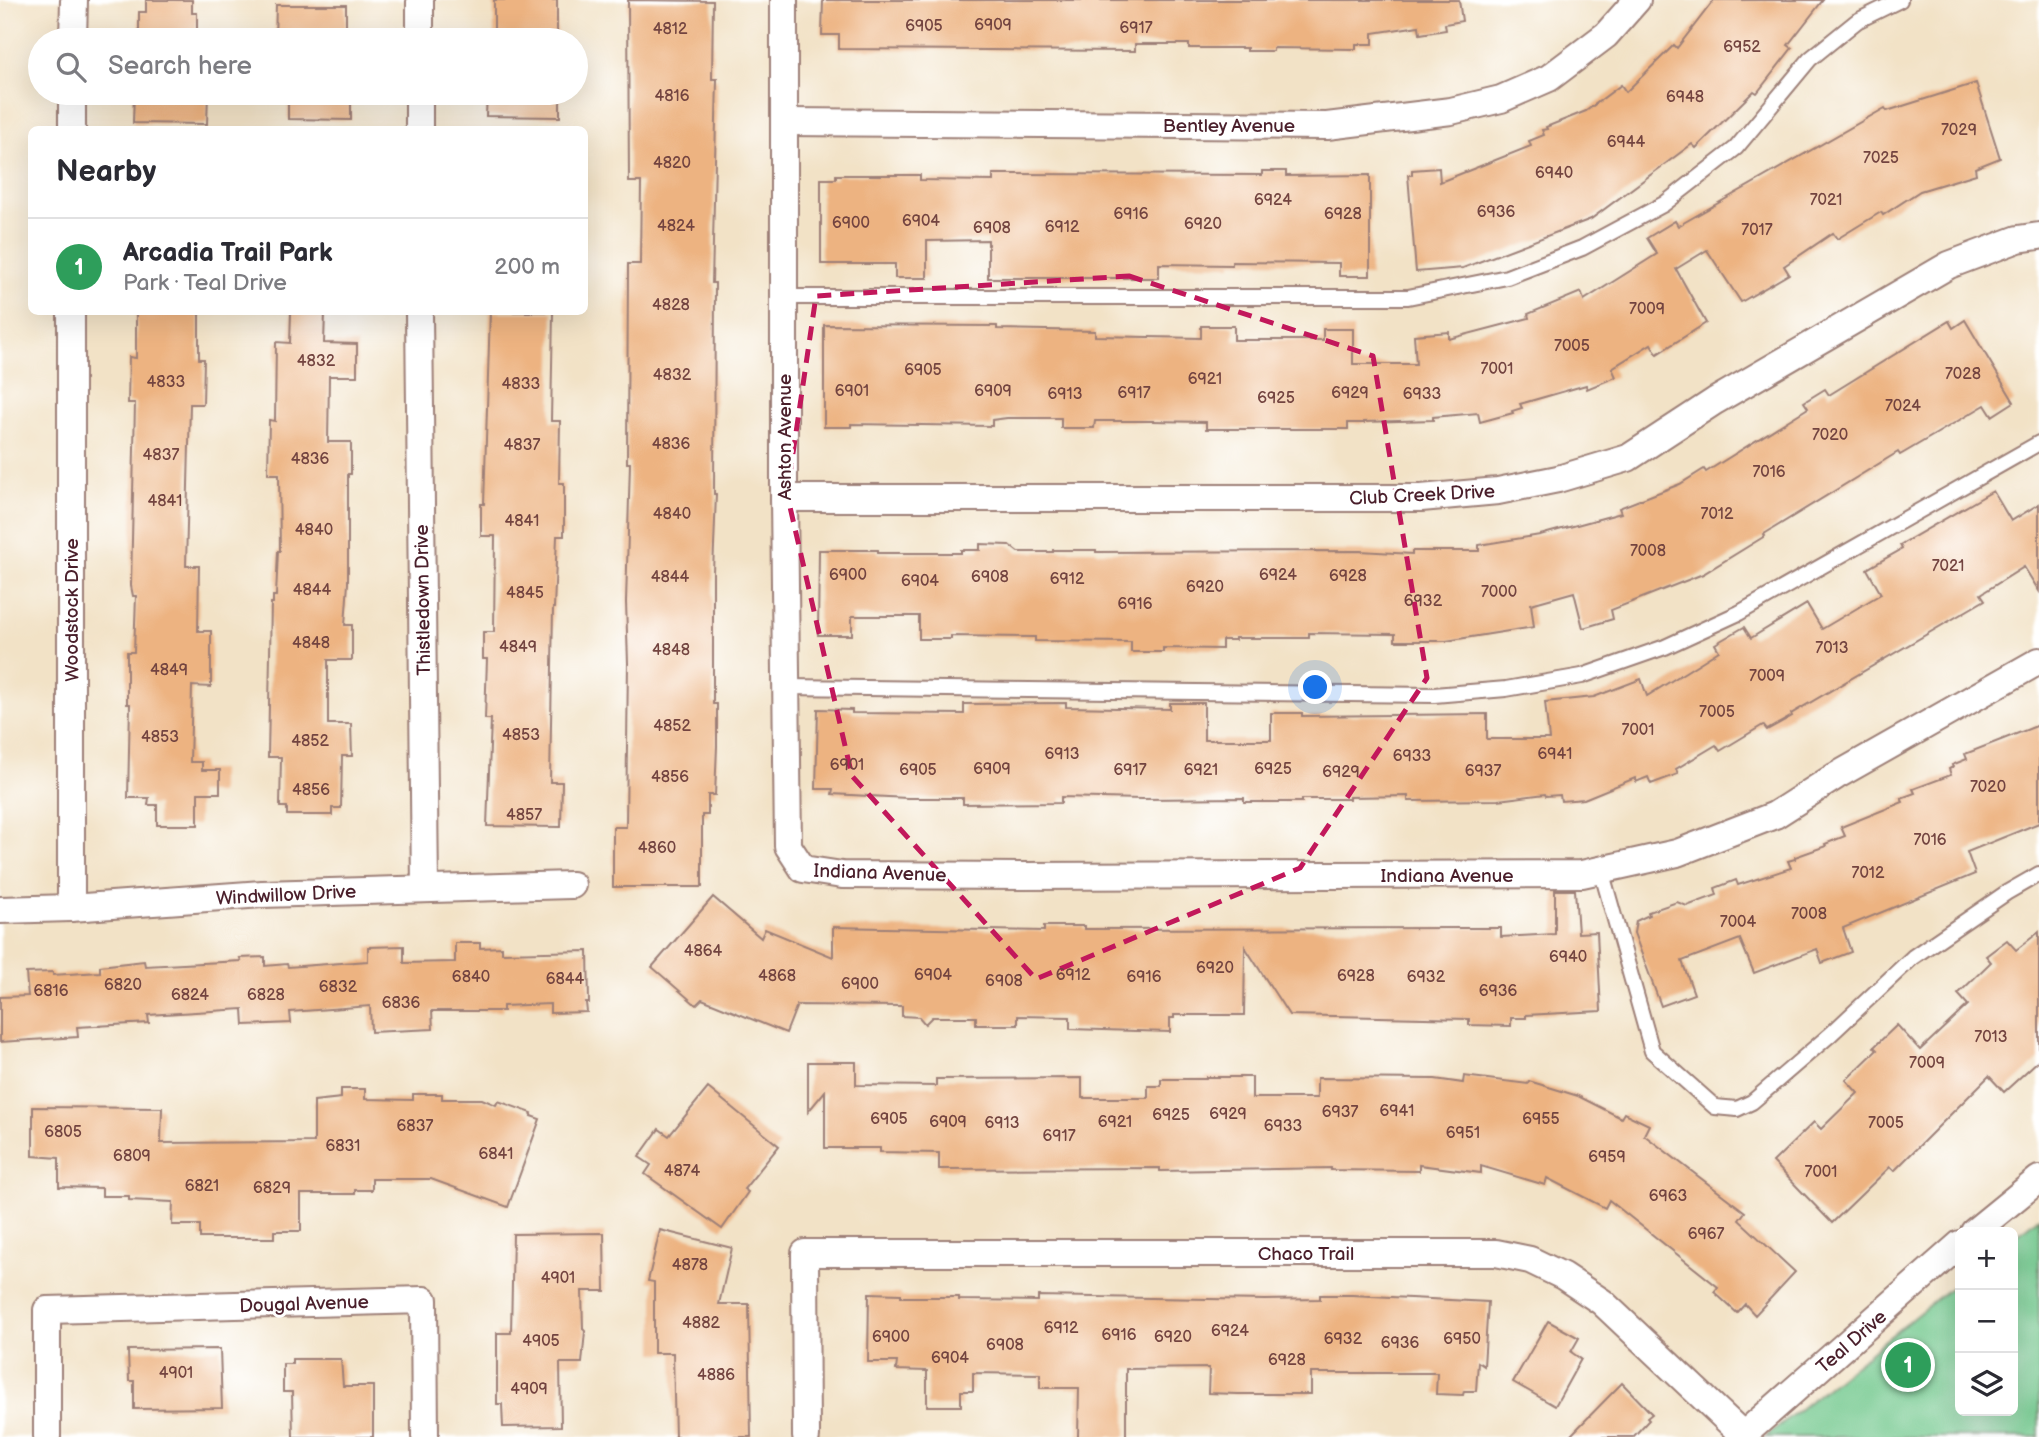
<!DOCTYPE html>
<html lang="en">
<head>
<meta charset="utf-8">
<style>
	:root { --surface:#fff; --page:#f7f7f7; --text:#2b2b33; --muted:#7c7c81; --line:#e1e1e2; --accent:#b5179e }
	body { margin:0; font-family:"Balsamiq Sans",sans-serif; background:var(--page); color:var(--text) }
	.controls { position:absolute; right:21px; bottom:21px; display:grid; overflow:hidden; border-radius:10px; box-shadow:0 7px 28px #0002 }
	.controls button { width:63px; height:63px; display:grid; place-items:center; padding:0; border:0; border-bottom:2px solid var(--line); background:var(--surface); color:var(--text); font:35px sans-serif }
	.you { position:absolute; left:1316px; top:688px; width:24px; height:24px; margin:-18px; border:5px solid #fff; border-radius:50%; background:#1a73e8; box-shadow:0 0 0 10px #1a73e833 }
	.badge { display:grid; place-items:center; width:46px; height:46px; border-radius:50%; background:var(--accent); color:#fff; font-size:23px; font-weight:700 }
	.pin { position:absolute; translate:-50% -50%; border:4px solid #fff; box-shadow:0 2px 7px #0006 }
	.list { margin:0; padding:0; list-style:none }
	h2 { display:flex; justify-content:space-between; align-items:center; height:91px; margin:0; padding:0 28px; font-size:30px }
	h2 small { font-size:23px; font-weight:400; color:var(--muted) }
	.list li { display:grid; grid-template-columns:46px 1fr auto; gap:21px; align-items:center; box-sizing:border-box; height:98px; padding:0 28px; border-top:2px solid var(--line) }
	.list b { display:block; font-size:26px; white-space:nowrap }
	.list p { margin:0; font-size:23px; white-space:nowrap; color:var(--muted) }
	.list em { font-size:23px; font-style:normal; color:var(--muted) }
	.icon { flex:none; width:38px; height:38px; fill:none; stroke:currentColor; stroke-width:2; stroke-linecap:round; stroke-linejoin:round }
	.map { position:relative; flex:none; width:2039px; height:1437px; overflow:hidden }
	.search { position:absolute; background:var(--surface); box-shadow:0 7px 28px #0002; left:28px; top:28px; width:560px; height:77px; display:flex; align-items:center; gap:18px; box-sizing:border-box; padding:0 24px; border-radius:38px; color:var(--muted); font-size:26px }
	.panel { position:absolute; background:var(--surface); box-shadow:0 7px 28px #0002; left:28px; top:126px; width:560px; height:189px; border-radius:10px }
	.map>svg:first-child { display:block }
	.green { fill:#72c88d; stroke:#5e745c; stroke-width:2 }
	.building { fill:#edb381 }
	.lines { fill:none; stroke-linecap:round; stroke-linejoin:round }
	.lane-casing { stroke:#9e8078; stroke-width:18 }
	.street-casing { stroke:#9e8078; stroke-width:30 }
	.lane { stroke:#fff; stroke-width:14 }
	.street { stroke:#fff; stroke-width:26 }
	.marked { fill:none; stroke:#c2185b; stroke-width:5; stroke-dasharray:14 9; stroke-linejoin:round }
	.labels { text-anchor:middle; stroke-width:6; stroke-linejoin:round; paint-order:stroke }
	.number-label { font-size:16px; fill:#734440 }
	.street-label { font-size:19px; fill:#4a1f2b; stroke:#fff }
</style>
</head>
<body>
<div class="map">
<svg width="2039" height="1437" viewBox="0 0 2039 1437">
	<rect width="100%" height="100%" fill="#fff"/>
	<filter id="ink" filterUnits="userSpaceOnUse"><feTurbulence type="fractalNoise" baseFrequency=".0143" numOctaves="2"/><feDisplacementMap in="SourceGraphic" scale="14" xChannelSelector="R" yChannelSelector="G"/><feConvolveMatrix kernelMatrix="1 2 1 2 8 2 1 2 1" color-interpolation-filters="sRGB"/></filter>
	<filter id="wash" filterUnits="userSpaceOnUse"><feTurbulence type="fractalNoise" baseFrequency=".00686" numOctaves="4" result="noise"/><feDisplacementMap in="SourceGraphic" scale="28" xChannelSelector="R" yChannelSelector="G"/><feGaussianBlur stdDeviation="1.57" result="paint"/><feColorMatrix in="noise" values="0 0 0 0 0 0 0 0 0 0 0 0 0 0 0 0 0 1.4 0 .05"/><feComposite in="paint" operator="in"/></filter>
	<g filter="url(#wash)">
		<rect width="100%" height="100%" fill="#f2e2c6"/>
		<path class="green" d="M2039 1217V1437H1765L1960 1280V1411H2013V1238Z"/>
		<g id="blocks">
			<g class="building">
				<path d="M146 0H192V13H197V40H139V12H146Z"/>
				<rect x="494" y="0" width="63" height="40"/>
				<path d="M628 0 713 1 712 79H717L712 283H715L714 494H716L713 572V704H717V746L715 795H708V815H702V887H613V827H626L628 663 626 602 630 463H627L628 264H640L641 182H629Z"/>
				<path d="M823 0H1459L1462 21 1445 24 1446 30 1420 34 1419 26 1373 33V44H1356V49L1273 48V51H1247V48H1189V44H1135V51L839 49V35H822Z"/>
				<path d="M1714 0H1823L1788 45 1792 48 1757 93 1754 91 1696 148 1692 144 1591 219 1463 268 1416 272 1408 175H1412V170L1439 168 1440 182 1531 146 1529 141 1544 135 1542 130 1547 129 1546 127 1586 111 1621 85 1626 92 1674 45 1677 48Z"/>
				<path d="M276 5H346V40H275Z"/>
				<path d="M1976 83 2000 158 1975 168 1976 174 1920 191 1883 215 1881 212 1837 239 1833 233 1784 266 1789 274 1741 302 1707 250 1676 269 1706 323 1657 354 1651 344 1612 368 1616 377 1587 389 1586 385 1520 404 1522 408 1512 411 1513 413 1480 422 1478 413 1433 417V420L1364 422V423H1348V429H1206V422L1153 421H1095L1094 428H1061V418H1007L992 420V426L851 424V427H824V325L997 326V329L1095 331V336L1201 338V326H1234V340H1323V329H1353V364H1416L1414 335 1449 332V339L1529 318 1528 314 1581 292 1584 300 1657 254 1647 238 1675 221 1678 226 1885 108 1887 111Z"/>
				<path d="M134 93H208L207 124 133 123Z"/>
				<path d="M288 93H351V120L288 119Z"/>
				<path d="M487 93H560V117L486 116Z"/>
				<path d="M1262 171H1286V176L1370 175V276H1339V263L1232 262V265L1159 264V278H988V240L927 241V278H895V264H821V179H836V175H920V180L993 181V174L1262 175Z"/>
				<path d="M136 312H199V359H204L203 404H190L186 566H199L198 631H211V687L192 686 190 762H202V770H220V793H198V825H157V805H148L149 798H128L130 704H127V652H134L136 596H133L131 586 135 403H128L129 357 136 358Z"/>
				<path d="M291 312H325L324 343 357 344V376H329L328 442H351V474H348V583L345 625H352V660H328V724H351L352 756H342L341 808H332V815H287V807H280L281 757H268L271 603H273V596H276L278 551H280L279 474H268L269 420 275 421 276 342 290 343Z"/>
				<path d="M490 312H553L551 421H560L559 483H564V536H557L554 608H553L550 782H562L561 827 487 826 491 719H485L487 659H483V632H494L495 536H481V504H484Z"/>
				<path d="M1965 320 2014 402 1992 416 1985 405 1900 455 1898 452 1764 534 1765 536 1703 574 1611 610 1613 619 1583 628 1574 592 1531 604 1534 627 1446 641H1395V634L1309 633V638H1235V640H1222V649L1163 648V652H1131V642L1035 641V637L951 636V639H919V616H852V635H818L819 550H878V553H961V550H980V544L1009 545 1018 552H1053V550H1096V552L1360 551 1412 554V551H1479V545L1540 535 1621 513 1619 508 1680 484 1704 469 1706 472 1808 408 1804 402 1825 389 1829 395 1949 321 1953 328Z"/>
				<path d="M1993 491 2011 521 2039 504V591L2024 567 1981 594 1985 600 1791 714 1792 716 1767 730 1763 725 1720 751 1716 745 1676 769 1678 774 1651 784 1648 777 1636 782 1635 778 1584 799 1561 801 1560 795 1546 796 1545 794 1498 800 1408 801V796L1349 797V799H1302V802H1244V798L1142 799 1061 797V803L963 804V798H907L832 794 833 789H816L818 709 852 710V713L964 714V704L1066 703V707L1170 709V703H1204V740H1271V713H1302V716L1487 714V739H1549L1545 702 1594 697 1641 679 1647 696 1719 651 1715 644 1744 627 1751 638 1807 604 1822 629 1881 594 1867 569 1902 549 1900 545Z"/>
				<path d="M2039 725V823L1967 852 1975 874 1843 928 1851 952 1822 963 1817 949 1754 973 1740 939 1682 961 1694 994 1661 1006 1634 933 1636 921 1649 915 1648 912 1677 902 1687 906 1717 895 1715 888 1736 880 1738 885 1791 868 1788 861 1795 859V857L1826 846 1825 844 1845 836 1841 827 1903 802 1901 798 1915 793 1913 789 1951 775 1949 769 1953 767 1952 765 1967 759 1965 754Z"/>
				<path d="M1555 890H1575L1578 933 1597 932 1601 1011 1526 1015V1018H1511V1026L1469 1025V1019L1289 1015 1245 947 1244 1015H1174V1018H1170V1032L1070 1029V1017L1018 1016V1025H976V1017H932L925 1024 919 1017 902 1016V1006L797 1005 786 1033 702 999 696 1005 652 967 713 897 761 938 765 929 833 957V927L1044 931V926H1084V929L1470 928H1501V937L1555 934Z"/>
				<path d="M2039 932V1060L2004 1092 1989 1076 1894 1171 1890 1167 1832 1223 1773 1162 1814 1122 1821 1129 1858 1093 1846 1080 1877 1050 1874 1047 1897 1025 1920 1050 1968 1005 1958 994 1991 962 1986 956 2007 940 2016 950Z"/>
				<path d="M455 943H480V948L502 947V953L588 951 589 1003H586L587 1012 550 1013V1004L503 1006V1011H432L433 1029 371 1032 370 1006 290 1012 291 1023 244 1025 243 1009 148 1015 149 1023 77 1027 78 1037 0 1042V997L28 996 26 973 53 972V975L100 972V966L144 961 145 966 241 961 240 958 265 957V966L287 964 288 967 368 961V947L404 946V963L455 962Z"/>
				<path d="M808 1062H856V1085L936 1086V1079L1082 1078V1098H1148V1086H1161V1079H1206V1077H1252V1098H1317V1078L1435 1079 1463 1083 1464 1076 1528 1084 1529 1081 1578 1096 1621 1118 1624 1113 1649 1125 1644 1135 1745 1212 1739 1220 1795 1272 1755 1315 1745 1304 1737 1313 1714 1292 1718 1287 1609 1200 1605 1208 1547 1178 1545 1185 1481 1166V1173L1419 1165V1171L1331 1170V1168L1160 1171V1168L939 1169V1153L880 1152V1148H825V1091L808 1112Z"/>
				<path d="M708 1088 779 1146 744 1189 748 1192 722 1229 645 1174 651 1165 639 1157 659 1129 669 1136Z"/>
				<path d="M341 1089H365V1099L413 1100V1094H442V1099H482L496 1105 498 1101 532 1113 531 1116 540 1119 508 1207 431 1179H372V1190H355V1194H301V1231H274V1238H200V1225H172L173 1202 129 1200V1196H102V1188L59 1187V1158L33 1156V1107L162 1108 161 1143 314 1142V1101L341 1098Z"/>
				<path d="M660 1230 732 1248 719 1304H749L751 1437H675L673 1353H654V1282L648 1281Z"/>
				<path d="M604 1233 605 1291H582L583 1329 585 1331 582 1363H560L561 1426 503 1427 502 1404H497V1333H511L513 1234Z"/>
				<path d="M869 1293 901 1294V1297H959V1300L1038 1301V1296L1265 1300 1320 1299V1295H1352L1488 1302 1484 1366 1478 1362 1476 1391H1464L1463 1395 1436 1394 1437 1373H1311V1394H1237L1208 1393 1209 1368 1126 1369V1437H1078L1079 1388H1040V1374L973 1373V1391H961V1406H927V1371L896 1370 897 1362H868Z"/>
				<path d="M1548 1321 1579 1338 1571 1352 1581 1359 1555 1406 1513 1382Z"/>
				<path d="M220 1349 222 1408 134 1409V1381H129L128 1350Z"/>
				<path d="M292 1359H341L343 1386H373V1437H293L292 1392H283V1364H292Z"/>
				<path d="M1622 1383 1652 1414 1647 1418 1649 1420 1633 1437H1569Z"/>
			</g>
		</g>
	</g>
	<g filter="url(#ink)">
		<use href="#blocks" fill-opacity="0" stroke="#9e8078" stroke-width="2"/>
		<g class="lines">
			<g class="lane-casing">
				<g id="lane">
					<path d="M784 297H1408L1507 277 1582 248 1664 204 1736 148 1810 59 1857 21 1900 0"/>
					<path d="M786 687 1434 695 1506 689 1582 676 1665 647 1739 613 2039 443"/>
					<path d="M1601 870 1652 1051 1715 1107 1737 1109 1752 1102 1831 1034 1913 957 2006 893 2039 874"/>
				</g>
			</g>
			<g class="street-casing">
				<g id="street">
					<path d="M784 0V498L788 846 803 869 842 875 1024 876 1582 874 1677 853 1775 815 1836 776 2039 661"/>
					<path d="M73 40 74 0"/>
					<path d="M420 40V0"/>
					<path d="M784 122 1327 126 1451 111 1501 99 1549 78 1606 35 1637 0"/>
					<path d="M72 130V93"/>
					<path d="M419 130V93"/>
					<path d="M419 312 425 889"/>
					<path d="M784 498H1421L1498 491 1558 479 1628 458 1715 401 1949 265 2018 239 2039 236"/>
					<path d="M71 908V312"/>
					<path d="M0 910 71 908 262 894 572 885"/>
					<path d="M1974 1232 2039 1179"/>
					<path d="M47 1437V1310L424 1300 425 1437"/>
					<path d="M806 1437 805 1253H1496L1530 1260 1563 1276 1602 1302 1743 1435"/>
					<path d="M1741 1437 1960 1244"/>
				</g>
			</g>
			<use href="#lane" class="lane"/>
			<use href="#street" class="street"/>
		</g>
	</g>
	<path class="marked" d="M1129 276 1373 356 1427 678 1300 868 1036 979 852 776 787 494 816 296Z"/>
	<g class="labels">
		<g class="number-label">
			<text x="993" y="30">6909</text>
			<text x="924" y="31">6905</text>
			<text x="1136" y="33">6917</text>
			<text x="670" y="34">4812</text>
			<text x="1742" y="52">6952</text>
			<text x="672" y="101">4816</text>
			<text x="1685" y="102">6948</text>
			<text x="1959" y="135">7029</text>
			<text x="1626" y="147">6944</text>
			<text x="1881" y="163">7025</text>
			<text x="672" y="168">4820</text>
			<text x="1554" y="178">6940</text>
			<text x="1273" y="205">6924</text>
			<text x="1826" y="205">7021</text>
			<text x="1496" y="217">6936</text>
			<text x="1131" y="219">6916</text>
			<text x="1343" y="219">6928</text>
			<text x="921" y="226">6904</text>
			<text x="851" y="228">6900</text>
			<text x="1203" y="229">6920</text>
			<text x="676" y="231">4824</text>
			<text x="1062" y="232">6912</text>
			<text x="992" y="233">6908</text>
			<text x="1757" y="235">7017</text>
			<text x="671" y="310">4828</text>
			<text x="1647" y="314">7009</text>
			<text x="1572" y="351">7005</text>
			<text x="316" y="366">4832</text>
			<text x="1497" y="374">7001</text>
			<text x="923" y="375">6905</text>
			<text x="1963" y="379">7028</text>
			<text x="672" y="380">4832</text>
			<text x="1205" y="384">6921</text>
			<text x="166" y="387">4833</text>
			<text x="521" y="389">4833</text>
			<text x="852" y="396">6901</text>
			<text x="993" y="396">6909</text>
			<text x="1134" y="398">6917</text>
			<text x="1350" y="398">6929</text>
			<text x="1065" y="399">6913</text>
			<text x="1422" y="399">6933</text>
			<text x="1276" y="403">6925</text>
			<text x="1903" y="411">7024</text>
			<text x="1830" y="440">7020</text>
			<text x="671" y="449">4836</text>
			<text x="522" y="450">4837</text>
			<text x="161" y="460">4837</text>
			<text x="310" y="464">4836</text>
			<text x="1769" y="477">7016</text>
			<text x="165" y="506">4841</text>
			<text x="672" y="519">4840</text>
			<text x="1717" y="519">7012</text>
			<text x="522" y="526">4841</text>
			<text x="314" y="535">4840</text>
			<text x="1648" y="556">7008</text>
			<text x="1948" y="571">7021</text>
			<text x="848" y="580">6900</text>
			<text x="1278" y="580">6924</text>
			<text x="1348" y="581">6928</text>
			<text x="670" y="582">4844</text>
			<text x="990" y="582">6908</text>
			<text x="1067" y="584">6912</text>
			<text x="920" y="586">6904</text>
			<text x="1205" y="592">6920</text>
			<text x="312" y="595">4844</text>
			<text x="1499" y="597">7000</text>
			<text x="525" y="598">4845</text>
			<text x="1423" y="606">6932</text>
			<text x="1135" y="609">6916</text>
			<text x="311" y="648">4848</text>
			<text x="518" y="652">4849</text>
			<text x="1832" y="653">7013</text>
			<text x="671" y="655">4848</text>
			<text x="169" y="675">4849</text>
			<text x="1767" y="681">7009</text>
			<text x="1717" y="717">7005</text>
			<text x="672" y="731">4852</text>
			<text x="1638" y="735">7001</text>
			<text x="521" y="740">4853</text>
			<text x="160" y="742">4853</text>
			<text x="310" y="746">4852</text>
			<text x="1062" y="759">6913</text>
			<text x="1555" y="759">6941</text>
			<text x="1412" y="761">6933</text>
			<text x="847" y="770">6901</text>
			<text x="992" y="774">6909</text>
			<text x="1273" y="774">6925</text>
			<text x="918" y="775">6905</text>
			<text x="1130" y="775">6917</text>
			<text x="1201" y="775">6921</text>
			<text x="1483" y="776">6937</text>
			<text x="1341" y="777">6929</text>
			<text x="670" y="782">4856</text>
			<text x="1988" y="792">7020</text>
			<text x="311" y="795">4856</text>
			<text x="524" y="820">4857</text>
			<text x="1930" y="845">7016</text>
			<text x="657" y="853">4860</text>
			<text x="1868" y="878">7012</text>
			<text x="1809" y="919">7008</text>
			<text x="1738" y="927">7004</text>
			<text x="703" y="956">4864</text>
			<text x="1568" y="962">6940</text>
			<text x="1215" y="973">6920</text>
			<text x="933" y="980">6904</text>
			<text x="1073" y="980">6912</text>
			<text x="777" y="981">4868</text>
			<text x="1356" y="981">6928</text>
			<text x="471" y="982">6840</text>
			<text x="1144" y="982">6916</text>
			<text x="1426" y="982">6932</text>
			<text x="565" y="984">6844</text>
			<text x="1004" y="986">6908</text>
			<text x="860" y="989">6900</text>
			<text x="123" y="990">6820</text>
			<text x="338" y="992">6832</text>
			<text x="51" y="996">6816</text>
			<text x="1498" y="996">6936</text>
			<text x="190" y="1000">6824</text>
			<text x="266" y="1000">6828</text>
			<text x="401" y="1008">6836</text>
			<text x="1991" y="1042">7013</text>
			<text x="1927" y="1068">7009</text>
			<text x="1397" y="1116">6941</text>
			<text x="1340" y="1117">6937</text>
			<text x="1228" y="1119">6929</text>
			<text x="1171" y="1120">6925</text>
			<text x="889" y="1124">6905</text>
			<text x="1541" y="1124">6955</text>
			<text x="948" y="1127">6909</text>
			<text x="1115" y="1127">6921</text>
			<text x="1002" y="1128">6913</text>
			<text x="1886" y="1128">7005</text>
			<text x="415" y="1131">6837</text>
			<text x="1283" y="1131">6933</text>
			<text x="63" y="1137">6805</text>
			<text x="1463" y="1138">6951</text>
			<text x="1059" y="1141">6917</text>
			<text x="343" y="1151">6831</text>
			<text x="496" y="1159">6841</text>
			<text x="132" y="1161">6809</text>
			<text x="1607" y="1162">6959</text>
			<text x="682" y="1176">4874</text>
			<text x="1821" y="1177">7001</text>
			<text x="202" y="1191">6821</text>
			<text x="272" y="1193">6829</text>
			<text x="1668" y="1201">6963</text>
			<text x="1706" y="1239">6967</text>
			<text x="690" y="1270">4878</text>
			<text x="558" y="1283">4901</text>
			<text x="701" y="1328">4882</text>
			<text x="1061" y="1333">6912</text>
			<text x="1230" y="1336">6924</text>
			<text x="1119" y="1340">6916</text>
			<text x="891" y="1342">6900</text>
			<text x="1173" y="1342">6920</text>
			<text x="1343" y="1344">6932</text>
			<text x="1462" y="1344">6950</text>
			<text x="541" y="1346">4905</text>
			<text x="1400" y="1348">6936</text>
			<text x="1005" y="1350">6908</text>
			<text x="950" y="1363">6904</text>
			<text x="1287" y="1365">6928</text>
			<text x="176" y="1378">4901</text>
			<text x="716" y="1380">4886</text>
			<text x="529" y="1394">4909</text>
		</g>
		<g class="street-label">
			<text x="1229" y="132">Bentley Avenue</text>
			<text transform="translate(784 437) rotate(-90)" y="7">Ashton Avenue</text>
			<text transform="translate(1422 494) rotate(-3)" y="7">Club Creek Drive</text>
			<text transform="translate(422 600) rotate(-91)" y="7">Thistledown Drive</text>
			<text transform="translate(71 610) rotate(-90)" y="7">Woodstock Drive</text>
			<text transform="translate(880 872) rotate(2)" y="7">Indiana Avenue</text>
			<text x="1447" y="882">Indiana Avenue</text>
			<text transform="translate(286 894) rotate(-3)" y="7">Windwillow Drive</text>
			<text x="1306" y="1260">Chaco Trail</text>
			<text transform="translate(304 1303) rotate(-2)" y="7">Dougal Avenue</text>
			<text transform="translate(1851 1341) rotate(-41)" y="7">Teal Drive</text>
		</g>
	</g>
</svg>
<div class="controls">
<button>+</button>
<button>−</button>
<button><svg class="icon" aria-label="layers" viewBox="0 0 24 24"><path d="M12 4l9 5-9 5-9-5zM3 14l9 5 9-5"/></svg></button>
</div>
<div class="you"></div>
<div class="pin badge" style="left:1908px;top:1365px;background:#2e9e5b">1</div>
<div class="search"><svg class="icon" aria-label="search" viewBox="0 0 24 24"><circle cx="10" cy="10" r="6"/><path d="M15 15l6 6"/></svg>Search here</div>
<section class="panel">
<h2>Nearby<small></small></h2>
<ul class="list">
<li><span class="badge" style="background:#2e9e5b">1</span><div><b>Arcadia Trail Park</b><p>Park · Teal Drive</p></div><em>200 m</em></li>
</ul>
</section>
</div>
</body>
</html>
